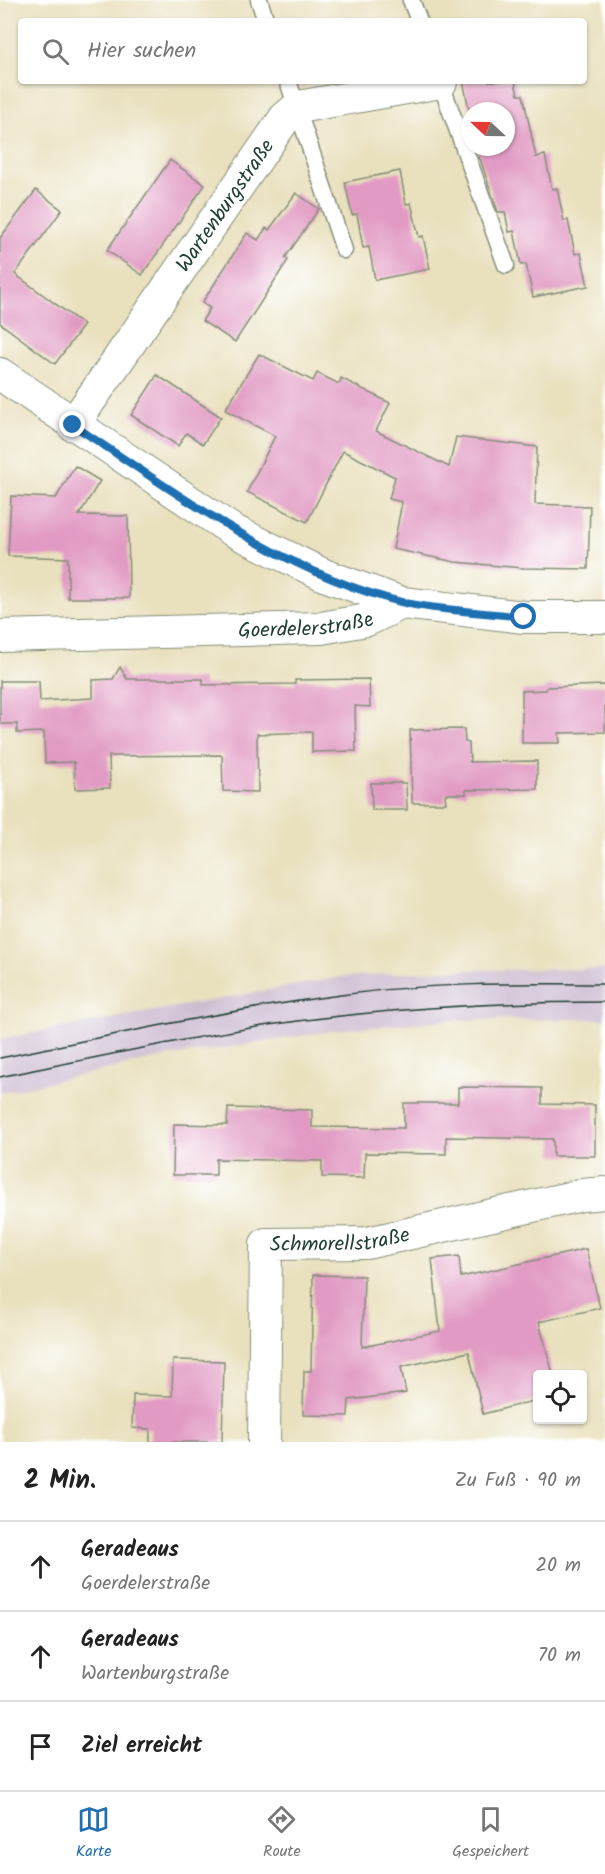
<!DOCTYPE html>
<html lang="de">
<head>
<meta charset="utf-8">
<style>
	:root { --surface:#fff; --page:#f2f2f2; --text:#222; --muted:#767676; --line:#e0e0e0; --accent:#1f6fb2 }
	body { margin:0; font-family:Kalam,sans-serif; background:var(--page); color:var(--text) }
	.controls { position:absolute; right:18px; bottom:18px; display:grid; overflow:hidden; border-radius:6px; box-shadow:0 2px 4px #0004 }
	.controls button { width:54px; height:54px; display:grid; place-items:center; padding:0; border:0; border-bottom:2px solid var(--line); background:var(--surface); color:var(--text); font:30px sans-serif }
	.compass { position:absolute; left:461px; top:102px; width:54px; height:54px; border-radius:50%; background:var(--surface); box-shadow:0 2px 4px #0004; rotate:292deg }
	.stop { position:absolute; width:18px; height:18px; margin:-14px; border:4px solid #1f6fb2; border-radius:50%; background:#fff }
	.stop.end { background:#1f6fb2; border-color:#fff; box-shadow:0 2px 6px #0008 }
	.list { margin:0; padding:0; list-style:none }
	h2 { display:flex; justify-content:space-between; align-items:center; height:78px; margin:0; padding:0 24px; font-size:26px }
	h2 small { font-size:20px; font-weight:400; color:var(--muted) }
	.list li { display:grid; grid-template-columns:39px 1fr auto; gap:18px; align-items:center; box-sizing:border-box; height:90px; padding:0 24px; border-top:2px solid var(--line) }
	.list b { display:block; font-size:22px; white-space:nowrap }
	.list p { margin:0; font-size:20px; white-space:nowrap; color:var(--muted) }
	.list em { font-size:20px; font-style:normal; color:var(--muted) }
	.icon { flex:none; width:33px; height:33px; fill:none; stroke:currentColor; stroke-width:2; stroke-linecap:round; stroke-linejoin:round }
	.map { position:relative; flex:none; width:605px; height:1442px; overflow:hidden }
	.search { position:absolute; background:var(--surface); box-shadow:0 2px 4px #0004; left:18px; right:18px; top:18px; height:66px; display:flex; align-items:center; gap:15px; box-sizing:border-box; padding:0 21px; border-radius:6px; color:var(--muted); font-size:22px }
	.sheet { height:348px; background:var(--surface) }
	nav { display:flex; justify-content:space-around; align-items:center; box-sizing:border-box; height:84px; border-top:2px solid var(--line); background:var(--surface); font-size:16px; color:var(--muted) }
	nav a { display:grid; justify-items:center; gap:3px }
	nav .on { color:var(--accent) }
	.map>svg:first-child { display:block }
	.industrial { fill:#cebed1 }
	.building { fill:#e19ac3 }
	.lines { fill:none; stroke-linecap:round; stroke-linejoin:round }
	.lane-casing { stroke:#848e78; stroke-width:19 }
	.street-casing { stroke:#848e78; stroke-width:34 }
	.lane { stroke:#fff; stroke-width:16 }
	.street { stroke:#fff; stroke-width:32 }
	.tram { stroke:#1f3d34; stroke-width:1.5 }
	.route { stroke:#1f6fb2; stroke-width:8 }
	.labels { text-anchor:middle; stroke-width:4.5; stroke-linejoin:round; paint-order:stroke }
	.street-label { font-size:21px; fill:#1f3d34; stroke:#fff }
</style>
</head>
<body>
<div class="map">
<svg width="605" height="1442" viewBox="0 0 605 1442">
	<rect width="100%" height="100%" fill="#fff"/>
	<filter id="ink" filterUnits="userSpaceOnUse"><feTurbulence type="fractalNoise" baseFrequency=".0167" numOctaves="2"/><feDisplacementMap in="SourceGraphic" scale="12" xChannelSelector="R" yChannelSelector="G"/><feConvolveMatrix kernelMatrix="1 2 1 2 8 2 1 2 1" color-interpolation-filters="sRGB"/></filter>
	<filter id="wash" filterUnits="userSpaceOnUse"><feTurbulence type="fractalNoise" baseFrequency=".008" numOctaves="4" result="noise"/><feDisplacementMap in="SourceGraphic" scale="24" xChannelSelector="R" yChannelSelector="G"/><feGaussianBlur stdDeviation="1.35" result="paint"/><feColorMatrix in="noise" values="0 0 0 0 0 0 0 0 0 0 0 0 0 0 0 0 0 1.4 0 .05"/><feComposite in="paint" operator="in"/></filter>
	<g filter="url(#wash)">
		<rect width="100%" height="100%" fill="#e9e0bd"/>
		<path class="industrial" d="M605 969V1019L449 1020 339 1030 159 1058 0 1093V1039L341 977 446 970Z"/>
		<g id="blocks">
			<g class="building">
				<path d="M463 81H515L518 95H523L536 157 545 155 552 189 557 188 564 221 568 220 575 254 581 253 588 286 533 297 526 264 521 265 514 231 509 232 505 212H498L476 147H506V111H470V114Z"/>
				<path d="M170 160 205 185 142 275 107 250Z"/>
				<path d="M400 171 406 204 411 203 419 237 423 236 430 269 375 280 369 247 363 248 357 214 352 215 345 182Z"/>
				<path d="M36 190 62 210 15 274 84 325 55 364 0 323V238Z"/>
				<path d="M296 193 319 209 285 258 288 260 235 342 202 321 210 308 202 303 247 233 258 240 266 228 269 230Z"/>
				<path d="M259 354 313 381 317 373 339 384 341 378 390 403 376 431 449 467 456 437 537 447 535 504 590 506 588 569 523 568 455 562 393 549 402 502 389 499 395 477 343 451 307 522 247 492 275 436 225 410Z"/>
				<path d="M157 375 221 417 203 444 186 433 178 446 131 415Z"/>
				<path d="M75 466 100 481 79 515 128 516 129 598H68V558L8 556 11 496 56 498Z"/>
				<path d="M120 667 127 679H203V685L295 684V680L369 679 370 707 355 706 356 751 312 752V732L257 734 258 792 223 791 222 755 109 756 110 788 75 789 74 762 45 763 44 732 17 733V724H0V681H39L40 701 93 698V680L113 679Z"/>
				<path d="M605 685V732L559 733 560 743H522V691L546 690 547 687Z"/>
				<path d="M464 729 465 742 469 743 470 762 537 761V789L466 790V794H445L446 803H412L410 730Z"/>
				<path d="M371 783H406L407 810H372Z"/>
				<path d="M458 1087 542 1088V1104L595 1105V1156H553V1139L446 1137V1154L365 1153 364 1178 322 1177V1161L216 1159V1175H173L174 1124 227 1125 228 1108 312 1110V1127L404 1128V1103H458Z"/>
				<path d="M586 1249 600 1308 539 1322 553 1374H537V1400L483 1414 469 1352 401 1367 406 1393 349 1400 348 1416 303 1415 304 1371H311L313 1275 364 1276 362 1347 440 1331 432 1259 459 1256 461 1277Z"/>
				<path d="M173 1360 224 1361 222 1442H150V1429L132 1428 133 1395 172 1396Z"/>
			</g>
		</g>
	</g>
	<g filter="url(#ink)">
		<use href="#blocks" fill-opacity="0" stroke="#848e78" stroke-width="1.5"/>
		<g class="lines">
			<g class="lane-casing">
				<g id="lane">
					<path d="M259 0 266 21"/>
					<path d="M411 0 419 21"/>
					<path d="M288 81 344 250"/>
					<path d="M440 81 506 265"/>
				</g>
			</g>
			<g class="street-casing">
				<g id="street">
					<path d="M0 374 232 530 324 575 402 603"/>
					<path id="s1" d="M73 425 285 118 298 107 441 82"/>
					<path id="s2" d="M0 636 321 628 367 620 402 603 524 617H605"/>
					<path id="s3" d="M264 1442 266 1244 367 1243 582 1195 605 1193"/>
				</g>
			</g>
			<use href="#lane" class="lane"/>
			<use href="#street" class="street"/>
			<g class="tram">
				<path d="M0 1058C113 1035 226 1010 341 995 428 983 517 983 605 984"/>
				<path d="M0 1077C89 1059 179 1039 269 1025 380 1009 493 1002 605 1002"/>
			</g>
		</g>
	</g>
	<g class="lines" filter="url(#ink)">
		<path class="route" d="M73 425C174 491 283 573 401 602 438 611 486 612 524 617"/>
	</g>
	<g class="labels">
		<g class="street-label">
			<text dy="7" stroke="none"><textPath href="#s1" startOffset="267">Wartenburgstraße</textPath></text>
			<text dy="7" stroke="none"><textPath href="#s2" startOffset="306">Goerdelerstraße</textPath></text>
			<text dy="7" stroke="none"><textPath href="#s3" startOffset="272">Schmorellstraße</textPath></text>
		</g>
	</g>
</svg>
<div class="controls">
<button><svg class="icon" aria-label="locate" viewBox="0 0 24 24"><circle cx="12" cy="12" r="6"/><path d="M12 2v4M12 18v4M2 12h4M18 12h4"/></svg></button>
</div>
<svg class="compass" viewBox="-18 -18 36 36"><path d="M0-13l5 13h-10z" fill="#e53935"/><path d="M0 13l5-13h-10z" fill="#767676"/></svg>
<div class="stop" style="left:524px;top:617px"></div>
<div class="stop end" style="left:73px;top:425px"></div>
<div class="search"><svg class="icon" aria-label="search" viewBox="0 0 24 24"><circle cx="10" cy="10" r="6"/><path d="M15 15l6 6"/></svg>Hier suchen</div>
</div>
<section class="sheet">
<h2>2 Min.<small>Zu Fuß · 90 m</small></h2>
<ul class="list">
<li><svg class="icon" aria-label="ahead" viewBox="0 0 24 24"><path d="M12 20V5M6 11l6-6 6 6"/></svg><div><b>Geradeaus</b><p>Goerdelerstraße</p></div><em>20 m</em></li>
<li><svg class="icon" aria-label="ahead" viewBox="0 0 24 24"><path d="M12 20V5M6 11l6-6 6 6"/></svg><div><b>Geradeaus</b><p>Wartenburgstraße</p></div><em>70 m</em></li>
<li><svg class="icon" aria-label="arrive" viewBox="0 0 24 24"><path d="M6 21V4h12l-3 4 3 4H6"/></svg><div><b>Ziel erreicht</b></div></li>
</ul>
</section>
<nav>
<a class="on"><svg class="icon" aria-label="map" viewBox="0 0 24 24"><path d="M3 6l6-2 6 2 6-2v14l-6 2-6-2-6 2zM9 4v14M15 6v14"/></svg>Karte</a>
<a><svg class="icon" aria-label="directions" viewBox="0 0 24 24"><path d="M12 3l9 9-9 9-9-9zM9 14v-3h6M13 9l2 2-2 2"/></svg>Route</a>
<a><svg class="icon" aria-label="saved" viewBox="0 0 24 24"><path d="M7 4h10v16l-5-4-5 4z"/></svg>Gespeichert</a>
</nav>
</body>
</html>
